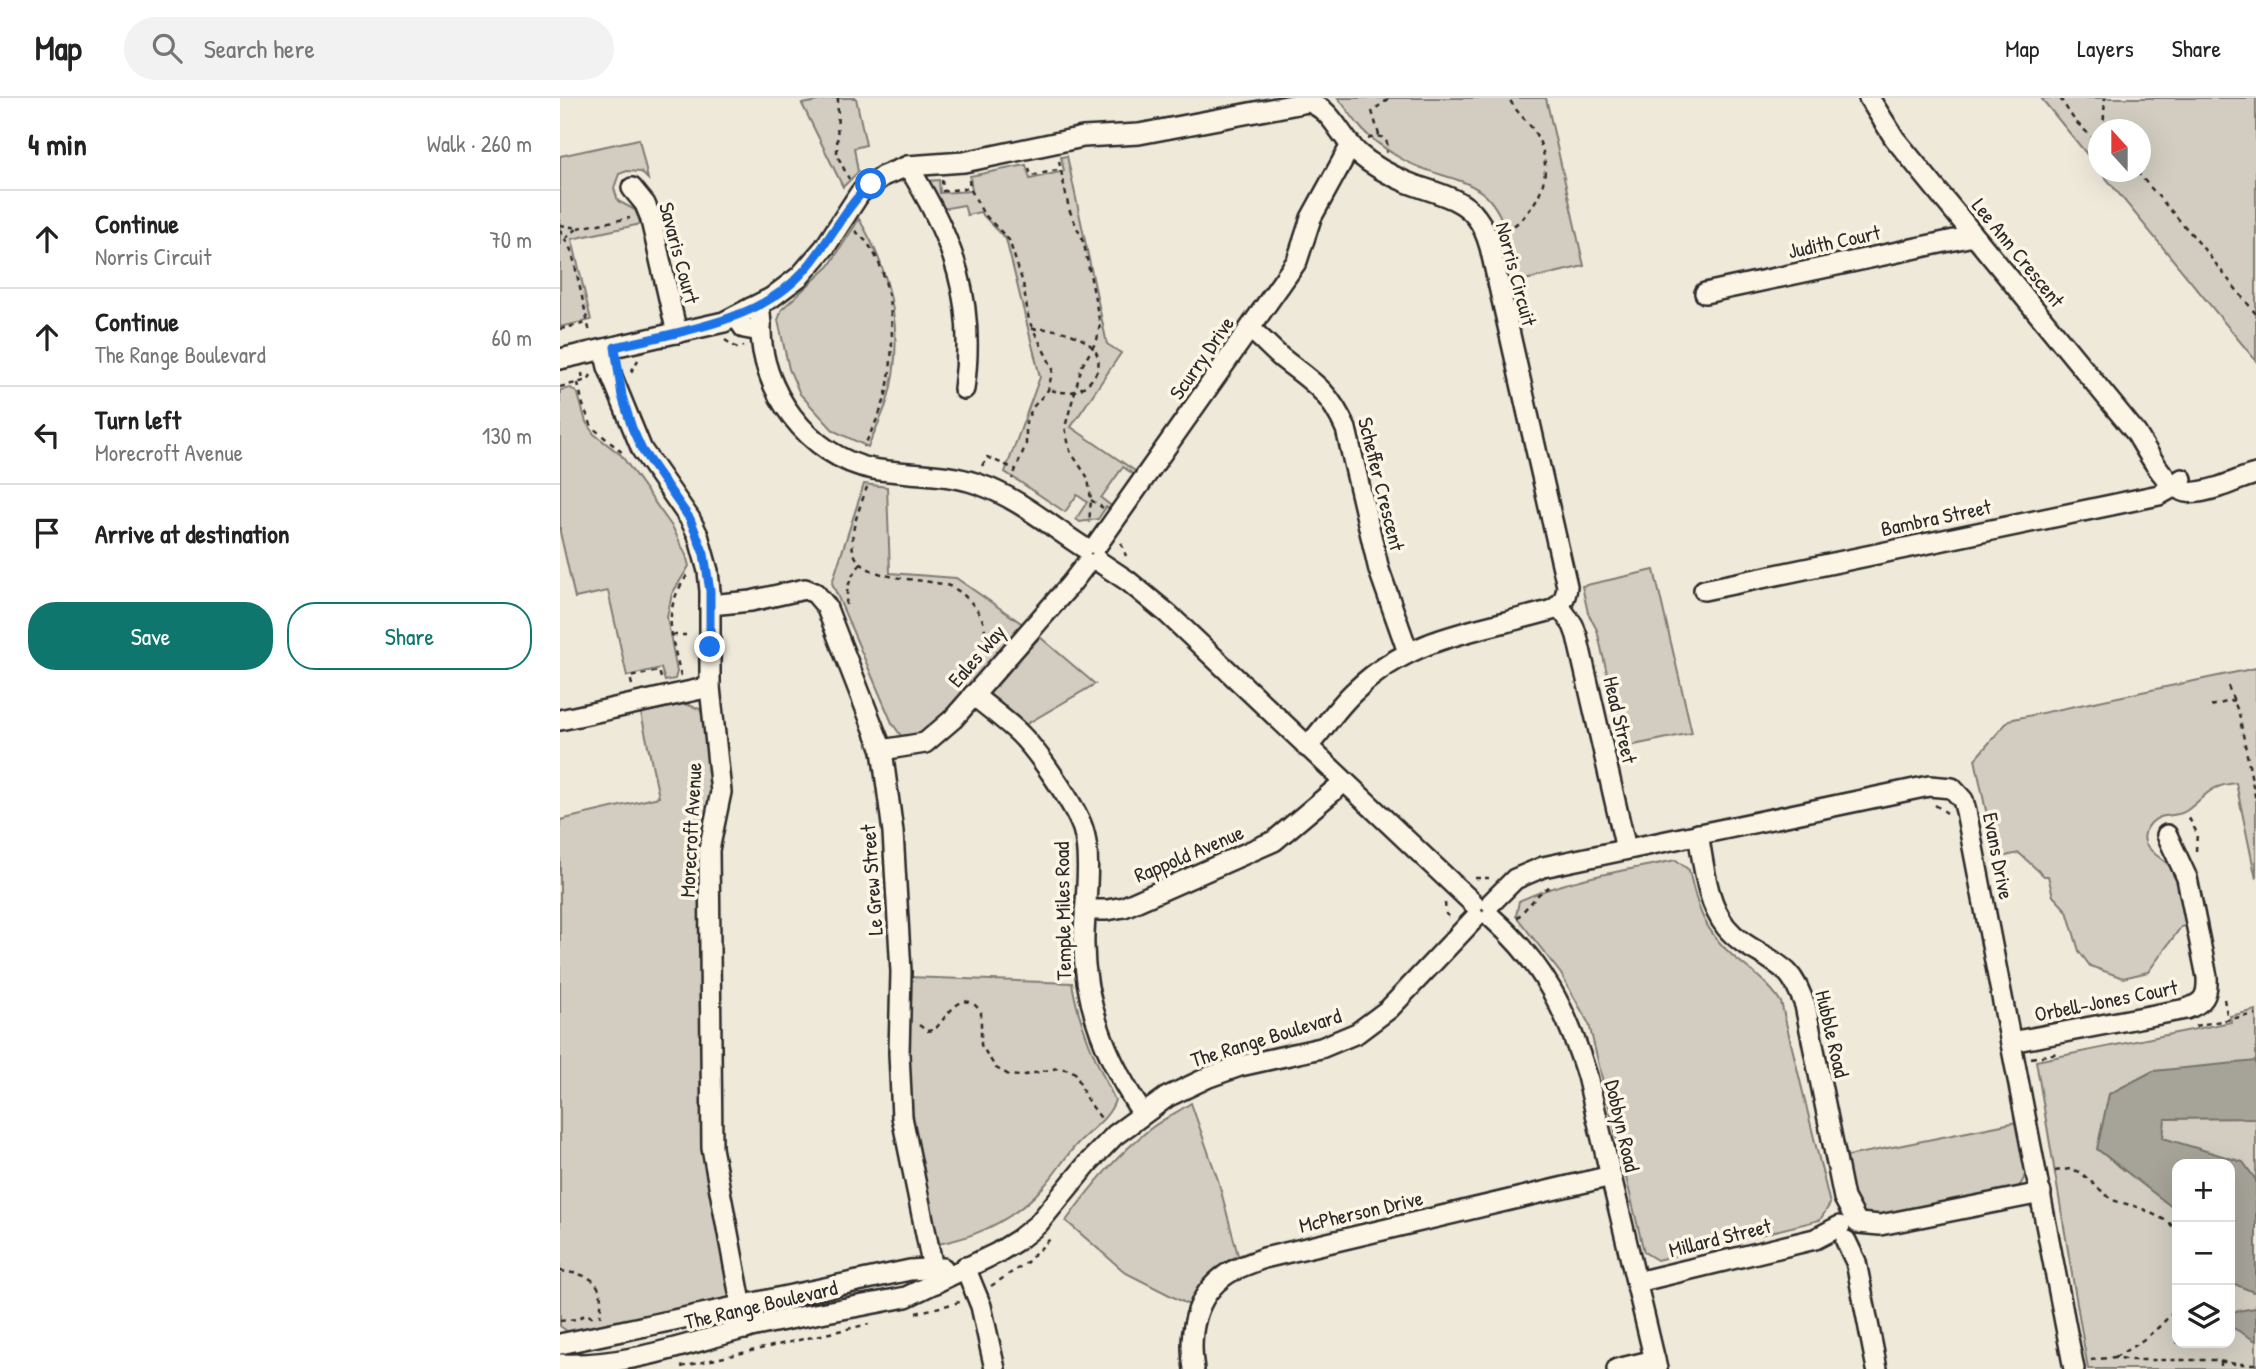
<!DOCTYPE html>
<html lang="en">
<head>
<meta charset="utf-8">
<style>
	:root { --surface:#fff; --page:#f2f2f2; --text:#222; --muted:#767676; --line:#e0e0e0; --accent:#0f766e }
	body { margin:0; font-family:"Patrick Hand",sans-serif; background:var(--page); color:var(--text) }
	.controls { position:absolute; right:21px; bottom:21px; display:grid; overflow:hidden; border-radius:14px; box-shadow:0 7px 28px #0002 }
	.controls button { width:63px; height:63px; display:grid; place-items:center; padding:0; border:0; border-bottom:2px solid var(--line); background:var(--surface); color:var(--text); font:35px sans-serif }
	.compass { position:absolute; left:1528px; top:21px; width:63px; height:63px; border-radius:50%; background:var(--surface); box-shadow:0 7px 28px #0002; rotate:339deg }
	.stop { position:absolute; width:21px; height:21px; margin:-16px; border:5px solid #1a73e8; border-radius:50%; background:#fff }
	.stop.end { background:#1a73e8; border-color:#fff; box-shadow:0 2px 7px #0008 }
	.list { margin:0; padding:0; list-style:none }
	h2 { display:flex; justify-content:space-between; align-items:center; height:91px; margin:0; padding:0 28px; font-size:30px }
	h2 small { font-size:23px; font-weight:400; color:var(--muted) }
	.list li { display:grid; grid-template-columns:46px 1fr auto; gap:21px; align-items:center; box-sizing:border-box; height:98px; padding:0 28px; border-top:2px solid var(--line) }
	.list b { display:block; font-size:26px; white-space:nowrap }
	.list p { margin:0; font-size:23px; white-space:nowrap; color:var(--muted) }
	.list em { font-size:23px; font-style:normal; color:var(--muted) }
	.actions { display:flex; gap:14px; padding:21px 28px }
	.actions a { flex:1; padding:16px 0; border:2px solid var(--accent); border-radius:28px; text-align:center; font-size:24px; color:var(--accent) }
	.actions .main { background:var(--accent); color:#fff }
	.icon { flex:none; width:38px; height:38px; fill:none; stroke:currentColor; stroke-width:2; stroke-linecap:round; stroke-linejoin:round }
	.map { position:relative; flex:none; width:1696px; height:1271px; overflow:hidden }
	header { display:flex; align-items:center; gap:42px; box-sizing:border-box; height:98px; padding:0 35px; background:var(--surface); border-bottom:2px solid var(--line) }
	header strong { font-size:33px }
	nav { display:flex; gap:38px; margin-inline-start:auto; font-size:24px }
	.search { width:490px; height:63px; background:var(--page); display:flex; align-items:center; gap:18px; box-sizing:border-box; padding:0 24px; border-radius:38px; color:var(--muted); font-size:26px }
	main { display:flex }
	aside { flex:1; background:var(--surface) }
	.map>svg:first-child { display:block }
	.green { fill:#d2cdc0; stroke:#7e7c76; stroke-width:2; fill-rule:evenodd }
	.water { fill:#a6a399; stroke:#75736d; stroke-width:2 }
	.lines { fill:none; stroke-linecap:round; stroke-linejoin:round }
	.minor-casing { stroke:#2b2b2b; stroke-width:24 }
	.path { stroke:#2b2b2b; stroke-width:2.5; stroke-dasharray:5 5; stroke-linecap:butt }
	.minor { stroke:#fcf5e5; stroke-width:19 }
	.route { stroke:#1a73e8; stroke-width:9 }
	.labels { text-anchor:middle; stroke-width:7; stroke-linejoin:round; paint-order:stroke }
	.street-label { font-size:21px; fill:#2b2b2b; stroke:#fcf5e5 }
</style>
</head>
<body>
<header>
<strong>Map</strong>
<div class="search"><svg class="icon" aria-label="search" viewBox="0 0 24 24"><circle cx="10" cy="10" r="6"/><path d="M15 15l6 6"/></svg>Search here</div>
<nav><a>Map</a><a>Layers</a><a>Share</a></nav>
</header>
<main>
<aside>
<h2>4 min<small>Walk · 260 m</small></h2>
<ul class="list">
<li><svg class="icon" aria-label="ahead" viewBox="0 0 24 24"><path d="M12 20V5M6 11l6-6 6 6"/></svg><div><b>Continue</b><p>Norris Circuit</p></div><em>70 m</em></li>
<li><svg class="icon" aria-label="ahead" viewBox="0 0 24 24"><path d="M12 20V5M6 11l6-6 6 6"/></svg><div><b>Continue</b><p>The Range Boulevard</p></div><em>60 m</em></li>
<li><svg class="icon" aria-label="left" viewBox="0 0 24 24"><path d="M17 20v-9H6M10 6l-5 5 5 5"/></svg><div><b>Turn left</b><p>Morecroft Avenue</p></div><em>130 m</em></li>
<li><svg class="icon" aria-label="arrive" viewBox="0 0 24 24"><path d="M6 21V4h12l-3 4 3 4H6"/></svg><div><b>Arrive at destination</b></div></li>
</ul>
<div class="actions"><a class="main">Save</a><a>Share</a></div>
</aside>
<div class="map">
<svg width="1696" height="1271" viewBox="0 0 1696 1271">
	<rect width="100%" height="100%" fill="#efe9da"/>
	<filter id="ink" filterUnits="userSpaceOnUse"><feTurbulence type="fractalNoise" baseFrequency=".0143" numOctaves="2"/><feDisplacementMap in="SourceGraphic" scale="14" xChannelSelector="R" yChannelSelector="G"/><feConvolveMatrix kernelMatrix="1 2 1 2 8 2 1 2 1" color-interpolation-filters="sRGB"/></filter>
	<g filter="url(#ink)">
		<g class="green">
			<path d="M274 0H296L306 47 294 50 298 74 283 89 242 6Z"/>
			<path d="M778 0H986L1024 168 948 186 936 137 946 134C928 72 885 87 840 60 827 52 811 42 801 30 793 20 786 10 778 0Z"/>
			<path d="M1481 0H1696V263L1541 74H1580V32H1538V70Z"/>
			<path d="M79 41 88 81 81 74 67 73 59 76 54 90 58 103 75 112 81 126 12 141 31 222 0 229V58Z"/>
			<path d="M507 58 547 246 561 255 511 329 578 375 576 378 563 369 541 400 554 410 551 412 546 409 538 421 520 424 516 421 527 404 517 397 505 414 445 374 480 279 446 141 420 114 407 117 404 107 382 111 366 83 379 82 380 95 412 93 410 78 466 67 470 81 504 73 501 59Z"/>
			<path d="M299 121C332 176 346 240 327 304 322 319 314 334 308 349L274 333 240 296 229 271 218 222 222 211 269 168Z"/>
			<path d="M11 290 18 296 26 324 34 336 61 357 113 430 126 457 129 468 112 496 107 519 117 574 115 581 105 583 101 570 67 578 48 493 15 500 0 434V292Z"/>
			<path d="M304 386 327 389 330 475 396 480 464 527 374 632 358 640 342 639 332 625 272 485Z"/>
			<path d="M1094 472 1132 635 1064 649 1037 532 1028 515 1022 488Z"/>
			<path d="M480 539 535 586 463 628 426 598Z"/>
			<path d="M1696 570V781L1676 685C1647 688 1647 698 1626 713 1616 720 1601 714 1591 725 1569 750 1607 759 1616 775 1623 787 1626 813 1629 827L1621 829 1588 874 1563 880 1530 868 1519 853 1507 813 1493 798 1488 778H1484L1459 755 1436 760 1415 661 1449 622Z"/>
			<path d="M125 606 140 611 144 621 154 707 145 795 140 925 149 1078 171 1199 159 1208 11 1236 0 1228V722L99 699 81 615Z"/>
			<path d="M1116 762 1129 772C1137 809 1144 833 1173 858 1191 873 1208 884 1221 904L1270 1106 1260 1122 1097 1162 1084 1154 1029 926 1001 876 956 818 959 803C1008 780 1064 773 1116 762Z"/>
			<path d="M348 879 512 885C519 927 536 964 555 1002 549 1021 531 1031 517 1046 505 1059 496 1075 484 1088 456 1120 419 1138 378 1146L348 1013Z"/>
			<path d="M1696 912V1271H1528L1476 963 1671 924 1670 918ZM1617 1066H1670V1245H1617Z"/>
			<path d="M631 1005 658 1082 679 1161 629 1207 566 1175 506 1123C530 1089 557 1057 590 1031 603 1021 618 1014 631 1005Z"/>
			<path d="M1457 1024C1461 1045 1477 1081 1452 1093L1314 1121C1288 1116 1288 1081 1283 1059Z"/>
		</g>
		<g class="water">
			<path d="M1696 963V1020L1605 1021 1603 1040 1683 1064 1696 1082V1193L1693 1194 1670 1184V1066H1617V1113L1537 1051 1549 996 1593 973Z"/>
			<path d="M1696 1210V1243L1670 1228V1214Z"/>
		</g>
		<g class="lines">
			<g class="minor-casing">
				<g id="minor">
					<path d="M1309 0 1335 41 1576 335C1586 351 1605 389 1626 394 1636 396 1649 392 1659 389 1672 385 1683 379 1696 376"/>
					<path d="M348 68C394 142 416 203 404 291"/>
					<path d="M72 90 85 106 90 118 117 235"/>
					<path d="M1145 195 1413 138"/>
					<path d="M191 210 211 200 240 178 265 149 300 95 323 78 348 68 404 64 523 39 579 36 748 4C774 12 780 40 800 57 813 68 830 77 846 84 870 94 901 98 917 120 924 129 927 139 930 149L1007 488C1006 500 1002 506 992 512 920 533 853 537 796 592 777 609 764 631 747 649"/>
					<path d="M201 227C199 291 249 359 313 371 348 377 384 374 418 386 457 399 489 427 523 449"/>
					<path d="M690 231C702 240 712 252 723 261 754 285 769 293 786 331L819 472 848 554"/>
					<path d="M44 252 48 269 82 352 130 421 138 437 148 473 150 493V589L161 694 149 752 152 1050 186 1231"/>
					<path d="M0 261 164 224 191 210 200 215 201 227 195 232 184 230 180 224 181 216"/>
					<path d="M537 447 737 163 751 120 791 47"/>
					<path d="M538 463 568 483 608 516 914 806"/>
					<path d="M1144 492 1599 397 1615 388 1622 381"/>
					<path d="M150 507 191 503 245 491 255 495 266 508 322 652 333 734 341 874 339 955 342 1019 376 1185"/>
					<path d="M999 508 1013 527 1017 538 1066 751"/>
					<path d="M413 597C428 609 444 621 458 634 477 652 515 707 523 731 532 758 525 807 524 837 522 902 547 963 583 1016"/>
					<path d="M0 622 150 589"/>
					<path d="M322 652 365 645 393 621 510 487 527 465"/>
					<path d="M1138 736C1144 767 1146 803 1166 829 1183 850 1208 856 1227 874 1236 883 1240 895 1245 907L1284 1100 1297 1124"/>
					<path d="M931 805 955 781 983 769 1369 688 1392 690 1403 702 1406 713 1514 1271"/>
					<path d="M525 812H547L564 809 714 743 784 684"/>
					<path d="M931 819C983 865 1007 913 1027 978L1097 1271"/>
					<path d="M1451 944 1626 911C1644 905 1648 898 1647 879L1627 780 1607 737"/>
					<path d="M1298 1125 1320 1127 1481 1095"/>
					<path d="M1286 1143 1296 1164 1317 1271"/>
					<path d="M405 1169 421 1208 435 1271"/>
					<path d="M1077 1184 1255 1141 1280 1128"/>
					<path d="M0 1246 350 1172 383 1170"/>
					<path d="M0 1266C64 1269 123 1247 183 1231 237 1218 292 1210 346 1199L437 1155 458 1142 478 1126 528 1065 555 1037 607 999 649 979 680 968 761 950 797 935 829 911 915 820"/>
					<path d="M634 1271C628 1236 635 1197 667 1176 678 1169 692 1165 704 1160L1051 1078"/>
					<path d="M1057 1271 1095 1262"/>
				</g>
			</g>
			<g class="path">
				<path d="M278 0 277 57 289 81"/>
				<path d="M1500 0 1515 23 1538 45"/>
				<path d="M1543 32 1545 0"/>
				<path d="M819 37 812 13 830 0"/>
				<path d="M808 41C821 35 831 40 826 55"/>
				<path d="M499 63 509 111 524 146 540 226 537 242 522 268 505 329 510 353 528 380 531 402 529 425"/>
				<path d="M469 70 471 78 501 71"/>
				<path d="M1577 74 1635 140 1696 216"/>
				<path d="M382 82 383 93 410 90"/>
				<path d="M409 82 410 90 423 115 449 142 463 185 469 223 493 271 488 292 473 309 466 324V346L452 381"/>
				<path d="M0 127 18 130 6 140"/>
				<path d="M18 130 70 120"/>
				<path d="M0 132 12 154 30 235"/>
				<path d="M945 132C957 128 966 117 973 107 991 80 988 51 969 26 961 17 954 11 949 0"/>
				<path d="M295 133C337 164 337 253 325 300 320 317 311 333 304 349"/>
				<path d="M0 231 27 225"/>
				<path d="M472 231C491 229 520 235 533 250 548 267 530 291 511 294 504 295 496 293 489 292"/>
				<path d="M165 242 177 250 184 248"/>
				<path d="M71 274 78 262"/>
				<path d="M22 275 23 284"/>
				<path d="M18 285 23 307 32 329 64 356"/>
				<path d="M0 289 28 282 31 277"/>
				<path d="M422 368 427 359 455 371"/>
				<path d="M307 389C301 407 289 433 293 452 300 485 365 479 389 488 400 492 411 503 417 512 427 525 427 543 423 559"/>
				<path d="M531 402 543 410"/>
				<path d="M561 445 566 458"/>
				<path d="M286 507C287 489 289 479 301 466"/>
				<path d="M112 537H126"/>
				<path d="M121 578C111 535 101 513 129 475"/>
				<path d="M72 587 70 579 99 573 101 580"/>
				<path d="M1668 588 1679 616 1696 703"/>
				<path d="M1651 608 1674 602"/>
				<path d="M1375 707 1387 715"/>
				<path d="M1629 720 1637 735 1636 753"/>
				<path d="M915 780H929"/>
				<path d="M885 805 886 816 891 820"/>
				<path d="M957 820 979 796 993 786"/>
				<path d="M1664 901 1668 921"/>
				<path d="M359 927 367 933 374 932C386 921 402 886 421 914V947L436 970 449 977 460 978 498 970 511 972 516 976 526 1000 543 1023"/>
				<path d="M1635 928 1696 916"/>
				<path d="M1471 960 1498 955"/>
				<path d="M1495 1073 1510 1071 1520 1074 1552 1102 1581 1110 1609 1124 1617 1135"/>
				<path d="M0 1173C33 1177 45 1183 40 1219"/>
				<path d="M431 1188 466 1165 491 1140"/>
				<path d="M356 1215 400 1204"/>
				<path d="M0 1223 16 1221 27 1216 33 1220"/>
				<path d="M1555 1259C1580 1245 1600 1232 1617 1208"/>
				<path d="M1531 1262 1555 1259 1571 1262H1654L1675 1266H1696"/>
				<path d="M1661 1263V1271"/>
				<path d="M121 1269 309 1226"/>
			</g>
			<use href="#minor" class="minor"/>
		</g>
	</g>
	<g class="lines" filter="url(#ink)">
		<path class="route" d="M150 549V493L144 456 130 421 82 352 72 330 62 298 55 249C117 234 198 224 242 175 268 148 283 110 311 86"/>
	</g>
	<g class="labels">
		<g class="street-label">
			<text transform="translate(1274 144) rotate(-12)" y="7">Judith Court</text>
			<text transform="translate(119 155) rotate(75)" y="7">Savaris Court</text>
			<text transform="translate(1458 155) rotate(51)" y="7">Lee Ann Crescent</text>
			<text transform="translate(956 176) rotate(75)" y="7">Norris Circuit</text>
			<text transform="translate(642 260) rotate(-55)" y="7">Scurry Drive</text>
			<text transform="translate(821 386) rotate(76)" y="7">Scheffer Crescent</text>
			<text transform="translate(1376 420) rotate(-12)" y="7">Bambra Street</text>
			<text transform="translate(417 558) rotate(-49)" y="7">Eales Way</text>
			<text transform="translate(1060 622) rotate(77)" y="7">Head Street</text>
			<text transform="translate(131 732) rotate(-87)" y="7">Morecroft Avenue</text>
			<text transform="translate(629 756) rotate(-23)" y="7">Rappold Avenue</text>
			<text transform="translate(1438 758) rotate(79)" y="7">Evans Drive</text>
			<text transform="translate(312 782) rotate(-94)" y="7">Le Grew Street</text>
			<text transform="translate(503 813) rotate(-91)" y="7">Temple Miles Road</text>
			<text transform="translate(1546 903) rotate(-11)" y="7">Orbell-Jones Court</text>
			<text transform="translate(1272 936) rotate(77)" y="7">Hubble Road</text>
			<text transform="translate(706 940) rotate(-17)" y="7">The Range Boulevard</text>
			<text transform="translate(1062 1028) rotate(77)" y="7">Dobbyn Road</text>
			<text transform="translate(801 1114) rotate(-13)" y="7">McPherson Drive</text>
			<text transform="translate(1160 1140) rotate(-14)" y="7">Millard Street</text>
			<text transform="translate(201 1207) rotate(-13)" y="7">The Range Boulevard</text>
		</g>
	</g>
</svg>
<div class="controls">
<button>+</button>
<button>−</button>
<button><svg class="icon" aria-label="layers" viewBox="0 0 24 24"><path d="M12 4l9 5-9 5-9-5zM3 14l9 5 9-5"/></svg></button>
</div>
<svg class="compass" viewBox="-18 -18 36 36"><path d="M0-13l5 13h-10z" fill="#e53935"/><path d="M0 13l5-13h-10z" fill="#767676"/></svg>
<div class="stop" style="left:311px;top:86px"></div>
<div class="stop end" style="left:150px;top:549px"></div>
</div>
</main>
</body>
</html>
